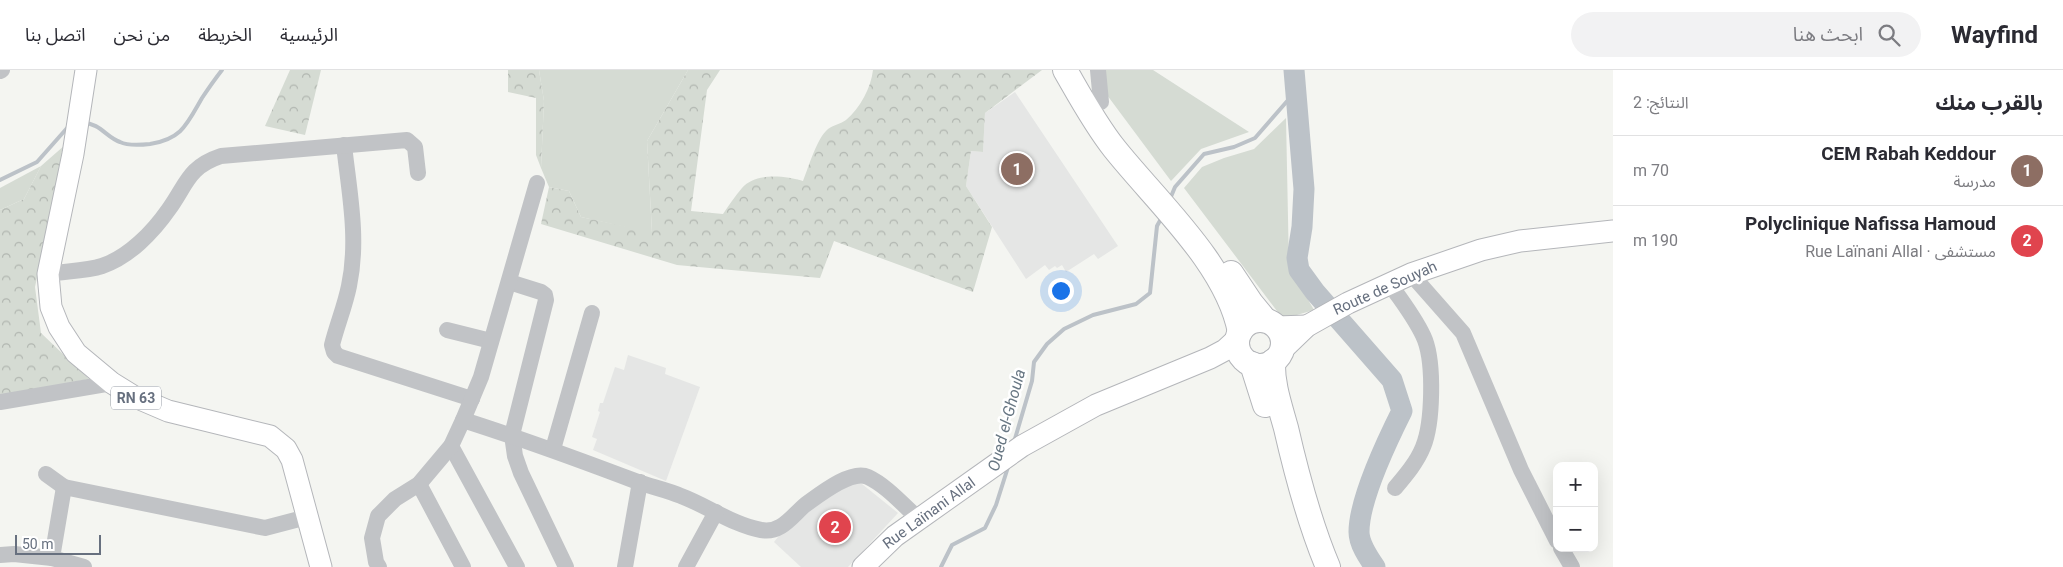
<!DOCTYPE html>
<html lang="ar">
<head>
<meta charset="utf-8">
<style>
	:root { --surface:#fff; --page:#f2f2f3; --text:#2b2b33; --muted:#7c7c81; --line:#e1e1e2; --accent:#d07436 }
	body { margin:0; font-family:Roboto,"Noto Sans Arabic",sans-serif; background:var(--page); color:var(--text); direction:rtl }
	.controls { position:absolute; right:15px; bottom:15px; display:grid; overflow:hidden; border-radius:10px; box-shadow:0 5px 20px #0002 }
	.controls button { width:45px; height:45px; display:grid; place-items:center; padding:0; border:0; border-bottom:1px solid var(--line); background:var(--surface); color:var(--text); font:25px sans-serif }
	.scale { position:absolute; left:15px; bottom:12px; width:86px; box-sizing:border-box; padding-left:5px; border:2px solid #67707f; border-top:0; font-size:14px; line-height:18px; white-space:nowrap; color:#67707f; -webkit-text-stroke:4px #fff; paint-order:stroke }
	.you { position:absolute; left:1060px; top:220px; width:18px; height:18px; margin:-12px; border:4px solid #fff; border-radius:50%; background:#1a73e8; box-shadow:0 0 0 8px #1a73e833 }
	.badge { display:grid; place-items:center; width:32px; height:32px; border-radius:50%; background:var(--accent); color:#fff; font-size:16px; font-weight:700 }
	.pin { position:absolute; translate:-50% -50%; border:2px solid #fff; box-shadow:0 1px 5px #0006 }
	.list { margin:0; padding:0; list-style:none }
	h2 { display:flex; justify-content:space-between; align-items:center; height:65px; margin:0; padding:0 20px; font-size:21px }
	h2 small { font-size:16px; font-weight:400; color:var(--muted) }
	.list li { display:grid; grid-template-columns:32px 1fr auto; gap:15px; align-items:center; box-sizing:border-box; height:70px; padding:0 20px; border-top:1px solid var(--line) }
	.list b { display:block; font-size:19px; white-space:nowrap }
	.list p { margin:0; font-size:16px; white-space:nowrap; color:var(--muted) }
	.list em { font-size:16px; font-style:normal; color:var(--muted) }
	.icon { flex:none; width:28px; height:28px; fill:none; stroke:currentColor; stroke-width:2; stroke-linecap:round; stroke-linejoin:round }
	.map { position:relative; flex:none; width:1613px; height:497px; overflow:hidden; direction:ltr }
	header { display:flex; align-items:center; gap:30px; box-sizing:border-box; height:70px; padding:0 25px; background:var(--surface); border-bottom:1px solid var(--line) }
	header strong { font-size:24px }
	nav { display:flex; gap:28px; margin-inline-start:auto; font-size:18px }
	.search { width:350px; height:45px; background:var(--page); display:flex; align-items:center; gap:12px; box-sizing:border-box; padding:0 18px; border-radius:28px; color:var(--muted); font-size:19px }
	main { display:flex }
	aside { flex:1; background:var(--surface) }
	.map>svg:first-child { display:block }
	.built { fill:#e5e6e5 }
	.grass { fill:#d5dbd3 }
	.forest { fill:url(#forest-crowns) }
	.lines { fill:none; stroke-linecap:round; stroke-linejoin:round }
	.stream { stroke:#bcc2c8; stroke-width:4 }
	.river { stroke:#bcc2c8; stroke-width:21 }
	.major-casing { stroke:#b4b6ba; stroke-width:23 }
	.highway-casing { stroke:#b3b5b9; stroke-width:26 }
	.minor { stroke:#c1c3c6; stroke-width:16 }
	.major { stroke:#fff; stroke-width:21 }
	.highway { stroke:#fff; stroke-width:24 }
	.labels { text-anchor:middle; stroke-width:5; stroke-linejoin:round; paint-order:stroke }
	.shield { fill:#fff; stroke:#959ba5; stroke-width:1 }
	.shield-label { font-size:14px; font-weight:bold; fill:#67707f }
	.street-label { font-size:15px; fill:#67707f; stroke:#fff }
	.water-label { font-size:16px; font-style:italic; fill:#687783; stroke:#fff }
</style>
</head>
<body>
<header>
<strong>Wayfind</strong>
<div class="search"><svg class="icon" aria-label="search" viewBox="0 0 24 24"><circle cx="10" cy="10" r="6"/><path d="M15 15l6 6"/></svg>ابحث هنا</div>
<nav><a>الرئيسية</a><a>الخريطة</a><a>من نحن</a><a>اتصل بنا</a></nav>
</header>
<main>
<aside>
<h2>بالقرب منك<small>النتائج: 2</small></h2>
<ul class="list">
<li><span class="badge" style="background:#8d6e63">1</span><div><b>CEM Rabah Keddour</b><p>مدرسة</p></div><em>70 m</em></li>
<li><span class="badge" style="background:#e0444e">2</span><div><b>Polyclinique Nafissa Hamoud</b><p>مستشفى · Rue Laïnani Allal</p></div><em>190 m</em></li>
</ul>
</aside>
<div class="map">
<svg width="1613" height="497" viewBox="0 0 1613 497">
	<defs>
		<pattern id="forest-crowns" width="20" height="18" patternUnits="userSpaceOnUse" patternTransform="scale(1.25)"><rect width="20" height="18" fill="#d5dbd3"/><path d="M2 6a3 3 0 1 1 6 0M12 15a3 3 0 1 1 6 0" fill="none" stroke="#b1b6b0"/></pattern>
	</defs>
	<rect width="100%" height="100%" fill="#f4f5f1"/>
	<g class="built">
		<path d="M1015 22 1118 176 1098 189 1094 184 1066 202 1062 195 1057 198 1055 196 1049 200 1045 195 1026 209 966 116 971 81 983 82 985 43Z"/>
		<path d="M628 285 666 298 665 304 700 317 666 411 593 380 597 369 592 367 600 342 598 341 600 333H603L615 297 624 300Z"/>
		<path d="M857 410 898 443 848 497H801L774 472 805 434Z"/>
	</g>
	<g class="grass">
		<path d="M539 0H688L647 71 652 163 581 147 569 121 549 117 541 98 544 31Z"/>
		<path d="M1104 0H1153L1249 62 1201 79 1171 111 1107 25Z"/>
		<path d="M1286 48 1289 197 1314 240 1283 249 1184 118 1202 97 1224 88 1254 79Z"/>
		<path d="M41 96 24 129 0 140V118Z"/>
	</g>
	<g class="forest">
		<path d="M290 0H321L305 65 265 56Z"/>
		<path d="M508 0H539L544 31 541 98 536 85V28L508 22Z"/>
		<path d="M688 0H720L707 20 691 141 723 144C729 135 735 126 742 118 756 102 785 106 803 111 809 96 817 68 828 59 833 55 841 54 846 50 860 38 871 18 873 0H1042L985 43 983 82 971 81 966 116 992 157 973 222 834 171 820 208 677 195 541 154 549 117 569 121 581 147 652 162 647 71Z"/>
		<path d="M65 75 35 217 41 263 89 309 0 326V140L24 129 41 96Z"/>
	</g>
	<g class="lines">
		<g class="stream">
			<path d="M83 53C100 53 106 67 120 72 128 76 141 75 150 74 182 69 187 54 202 28 208 19 215 9 222 0"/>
			<path d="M0 110 37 92 68 57"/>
			<path d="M1170 129 1175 117 1204 84 1234 77 1255 68 1296 21"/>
			<path d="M1014 372 1032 311 1034 292 1047 274 1064 259 1093 245 1136 234 1150 223 1157 156 1162 147"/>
			<path d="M941 497 952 475 985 458 996 435 1009 394"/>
		</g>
		<path class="river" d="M1294 0 1304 119 1302 157 1297 188 1299 200 1315 222 1392 310 1402 341C1387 371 1359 429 1359 462 1359 474 1368 487 1375 497"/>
		<g class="major-casing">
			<g id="major">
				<path d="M86 0 73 84 48 204 51 237 59 257 76 283 112 313 133 326 168 341 270 366 286 379 292 390 321 497"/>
				<path d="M1276 257 1307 256"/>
				<path d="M1281 281 1307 256 1348 233 1411 204 1481 180 1520 171 1613 161"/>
				<path d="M863 497 895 466 1022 376 1096 335 1210 288 1225 280 1238 268"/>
			</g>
		</g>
		<g class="highway-casing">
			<g id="highway">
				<path d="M1065 0C1080 26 1095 54 1114 78 1156 131 1227 194 1240 262"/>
				<path d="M1231 203 1251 233 1265 250"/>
				<circle cx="1260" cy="273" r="23"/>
				<path d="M1273 291C1272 314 1280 336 1286 358 1297 406 1309 452 1328 497"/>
				<path d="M1252 294 1265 335"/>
			</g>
		</g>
		<g class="minor">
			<path d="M1098 0 1101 32"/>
			<path d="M0 1 2 0"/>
			<path d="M344 75C349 121 359 169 349 216 345 236 337 255 332 275L334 282 338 286 472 329"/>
			<path d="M48 204C66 201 86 201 102 196 129 187 153 162 169 139 187 114 188 97 221 86L407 70 415 77 418 103"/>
			<path d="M1411 204 1463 263 1521 400 1557 471"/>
			<path d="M509 212 541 222 545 225 546 230 512 365 515 386 521 403 566 497"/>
			<path d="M1390 214C1402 232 1417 250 1425 270 1434 294 1433 353 1423 377 1417 392 1406 405 1395 418"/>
			<path d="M447 260 491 271"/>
			<path d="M0 332 112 313"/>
			<path d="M463 350C523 369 580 390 638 412 652 417 667 420 681 426 708 436 733 455 761 460 781 464 792 446 805 435 819 425 851 399 868 407 887 416 903 435 918 448"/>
			<path d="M451 376 517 497"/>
			<path d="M553 379 592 243"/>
			<path d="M46 404 64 417"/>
			<path d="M419 414 463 497"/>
			<path d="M1561 478 1572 497"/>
			<path d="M0 485 14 484 52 488"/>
			<path d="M84 497 52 488 64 417 265 458 307 447"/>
			<path d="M379 497 376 492 372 468 378 446 395 429 419 414 451 376 463 350 481 307 537 113"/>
			<path d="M625 497 640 412"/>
			<path d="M686 497 716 442"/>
		</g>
		<use href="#major" class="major"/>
		<use href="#highway" class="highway"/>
	</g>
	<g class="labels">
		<rect class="shield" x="111" y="316.5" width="50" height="23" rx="4"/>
		<g class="shield-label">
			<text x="136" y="333">RN 63</text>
		</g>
		<g class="street-label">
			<text transform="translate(1385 218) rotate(-24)" y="5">Route de Souyah</text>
			<text transform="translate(929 443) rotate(-36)" y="5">Rue Laïnani Allal</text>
		</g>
		<g class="water-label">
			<text transform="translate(1006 350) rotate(-75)" y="6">Oued el-Ghoula</text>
		</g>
	</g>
</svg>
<div class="controls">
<button>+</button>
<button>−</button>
</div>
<div class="scale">50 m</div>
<div class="you"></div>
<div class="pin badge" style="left:1017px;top:99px;background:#8d6e63">1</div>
<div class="pin badge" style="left:835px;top:457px;background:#e0444e">2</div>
</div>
</main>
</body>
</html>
